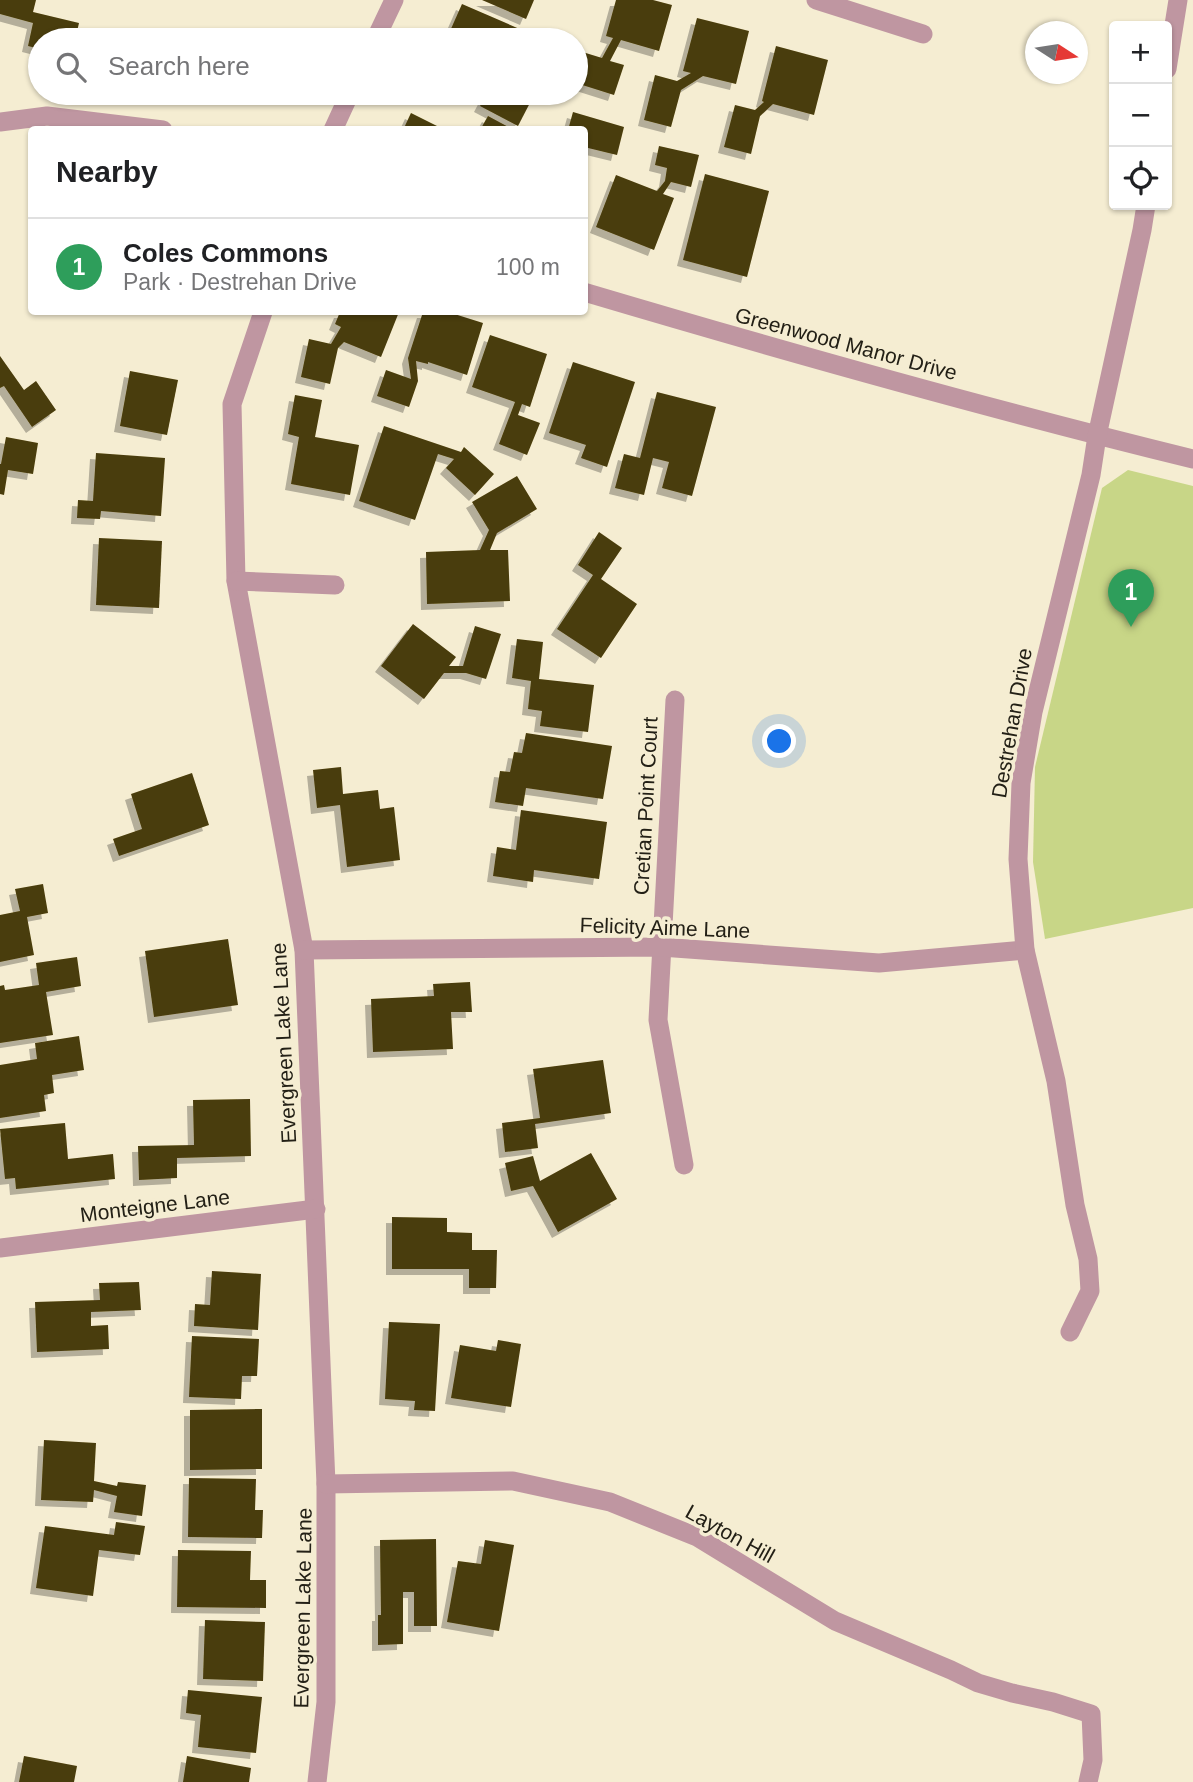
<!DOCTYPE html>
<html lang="en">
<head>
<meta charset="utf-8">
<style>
	:root { --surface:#fff; --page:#f6f6f6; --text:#202124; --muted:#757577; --line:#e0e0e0; --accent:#db2777 }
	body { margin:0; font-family:Arial,sans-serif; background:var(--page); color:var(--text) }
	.controls { position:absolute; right:21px; top:21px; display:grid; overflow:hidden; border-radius:7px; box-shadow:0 2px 5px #0004 }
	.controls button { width:63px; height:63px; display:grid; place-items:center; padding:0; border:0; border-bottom:2px solid var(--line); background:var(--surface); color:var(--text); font:35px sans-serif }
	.compass { position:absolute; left:1025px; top:21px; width:63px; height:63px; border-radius:50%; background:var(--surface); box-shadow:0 2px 5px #0004; rotate:102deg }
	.you { position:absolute; left:780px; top:742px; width:24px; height:24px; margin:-18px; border:5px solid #fff; border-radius:50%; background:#1a73e8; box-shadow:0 0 0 10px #1a73e833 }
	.badge { display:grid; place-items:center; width:46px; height:46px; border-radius:50%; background:var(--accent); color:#fff; font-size:23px; font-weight:700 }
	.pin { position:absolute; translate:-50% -58px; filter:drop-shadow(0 2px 4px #0008) }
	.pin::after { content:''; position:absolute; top:37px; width:24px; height:21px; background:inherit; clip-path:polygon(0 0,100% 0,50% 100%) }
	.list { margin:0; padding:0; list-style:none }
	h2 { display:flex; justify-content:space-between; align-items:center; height:91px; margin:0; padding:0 28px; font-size:30px }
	h2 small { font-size:23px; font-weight:400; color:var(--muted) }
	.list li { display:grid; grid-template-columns:46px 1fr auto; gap:21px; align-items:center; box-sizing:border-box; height:98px; padding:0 28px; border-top:2px solid var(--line) }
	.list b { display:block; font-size:26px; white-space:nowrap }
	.list p { margin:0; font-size:23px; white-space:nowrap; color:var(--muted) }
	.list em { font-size:23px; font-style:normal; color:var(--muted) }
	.icon { flex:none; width:38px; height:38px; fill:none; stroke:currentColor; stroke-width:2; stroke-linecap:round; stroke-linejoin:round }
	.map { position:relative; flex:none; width:1193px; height:1782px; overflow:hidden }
	.search { position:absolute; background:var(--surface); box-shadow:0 2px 5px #0004; left:28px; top:28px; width:560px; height:77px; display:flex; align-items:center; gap:18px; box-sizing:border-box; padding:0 24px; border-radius:38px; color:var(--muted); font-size:26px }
	.panel { position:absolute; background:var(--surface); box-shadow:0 2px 5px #0004; left:28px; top:126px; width:560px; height:189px; border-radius:7px }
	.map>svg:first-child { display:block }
	.green { fill:#c8d687 }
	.building { fill:#4a3c09; filter:url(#shadow) }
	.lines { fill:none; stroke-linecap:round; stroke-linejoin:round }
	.minor { stroke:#bf96a1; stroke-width:19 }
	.labels { text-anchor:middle; stroke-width:7; stroke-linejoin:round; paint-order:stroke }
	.street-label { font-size:21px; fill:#232016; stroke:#f5edd2 }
</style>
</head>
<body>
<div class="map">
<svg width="1193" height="1782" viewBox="0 0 1193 1782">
	<defs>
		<filter id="shadow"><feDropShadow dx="-6" dy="6" stdDeviation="0" flood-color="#0004"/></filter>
	</defs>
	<rect width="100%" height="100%" fill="#f5edd2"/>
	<path class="green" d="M1128 470 1193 486V908L1045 939 1033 862 1035 767 1102 488Z"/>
	<g class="building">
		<path d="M0 0H36L33 12 79 23 75 40H40V49L28 46 33 23 0 14Z"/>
		<path d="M482 0H534L526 19Z"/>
		<path d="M616 0H653L672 5 659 51 621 40 610 61 624 65 614 95 576 83V50L602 58 613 38 606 36Z"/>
		<path d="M462 4 545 40H446Z"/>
		<path d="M697 18 749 31 736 84 703 76 681 90 671 127 644 120 655 75 677 81 691 73 683 71Z"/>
		<path d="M776 46 828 60 814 115 773 104 760 116 751 154 724 147 735 105 755 110 764 102 762 101Z"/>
		<path d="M487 93H523L533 97 518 126 480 106Z"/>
		<path d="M573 112 624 127 617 155 584 147V130H568Z"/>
		<path d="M411 113 445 130H403Z"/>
		<path d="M488 116 514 130H480Z"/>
		<path d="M659 146 699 155 691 187 671 182 663 194 674 198 654 250 596 227 616 175 657 191 665 181 667 168 655 165Z"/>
		<path d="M705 174 769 191 747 277 683 260Z"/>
		<path d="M340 312H399L381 357 344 342 338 348 330 384 301 377 309 339 331 344 341 327 335 324Z"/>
		<path d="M423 312H448L483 323 467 375 428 362V364L416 361 418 381 409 407 377 396 386 370 411 379 408 358Z"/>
		<path d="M490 335 547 354 530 407 522 404 518 415 540 423 527 455 499 444 515 402 472 387Z"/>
		<path d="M0 356 24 390 36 381 56 410 32 427 4 386 0 388Z"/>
		<path d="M573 362 635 382 607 467 581 458 586 445 549 433Z"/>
		<path d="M130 371 178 380 167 435 120 426Z"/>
		<path d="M657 392 716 407 692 496 662 488 669 462 653 458 644 495 615 488 624 454 640 458Z"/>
		<path d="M295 395 322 400 315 437 359 445 350 495 291 484 299 437 288 434Z"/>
		<path d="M384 426 461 452 464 447 494 474 475 495 446 468 454 459 438 454 415 520 359 501Z"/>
		<path d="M6 437 38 443 33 474 8 470 4 495 0 494V464H1Z"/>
		<path d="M96 453 165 458 161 516 101 511 100 519 77 518 78 500 93 501Z"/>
		<path d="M517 476 537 509 497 533 490 550H508L510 601 427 604 426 552 480 550 489 530 472 502Z"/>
		<path d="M599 532 622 548 601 579 637 604 601 658 557 629 593 575 578 565Z"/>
		<path d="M99 538 162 541 159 608 96 605Z"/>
		<path d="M413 624 456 657 449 666H463L475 626 501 634 486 679 466 673H444L424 699 381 666Z"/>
		<path d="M517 639 543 642 539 679 594 685 588 732 540 726 542 711 528 709 531 681 512 678Z"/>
		<path d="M526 733 612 746 603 799 526 788 523 806 495 802 500 771 510 772 514 752 522 753Z"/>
		<path d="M341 767 343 794 378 790 380 809 394 807 400 860 347 867 340 805 317 808 313 770Z"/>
		<path d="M192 773 209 825 119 856 113 839 142 829 131 794Z"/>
		<path d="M521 810 607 822 599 879 534 870 533 882 493 876 497 847 516 850Z"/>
		<path d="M43 884 48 913 27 917 34 955 0 962V915L20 911 15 889Z"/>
		<path d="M228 939 238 1005 154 1017 145 951Z"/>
		<path d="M77 957 81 986 46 992 53 1035 0 1043V986L4 985 5 990 39 985 36 963Z"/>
		<path d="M470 982 472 1012H451L453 1049 373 1052 371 999 434 996 433 984Z"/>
		<path d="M79 1036 84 1070 52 1075 54 1093 44 1095 46 1111 0 1118V1065L37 1059 35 1043Z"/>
		<path d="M603 1060 611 1113 535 1124 538 1148 505 1152 502 1123 540 1118 533 1069Z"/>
		<path d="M250 1099 251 1156 177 1158V1178L139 1180 138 1146 194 1145 193 1100Z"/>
		<path d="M65 1123 68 1159 113 1154 115 1179 16 1189 15 1178 5 1179 0 1129Z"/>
		<path d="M591 1153 617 1199 558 1232 533 1186 511 1191 505 1163 533 1156 540 1181Z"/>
		<path d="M392 1217 447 1218V1232L472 1233V1250H497L496 1288H469V1269H392Z"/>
		<path d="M212 1271 261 1274 258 1330 194 1326 195 1304 210 1305Z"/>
		<path d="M139 1282 141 1310 91 1312V1326L108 1325 109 1349 37 1352 35 1302 100 1300 99 1283Z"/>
		<path d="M389 1322 440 1324 435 1411 414 1410 415 1401 385 1399Z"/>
		<path d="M192 1336 259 1339 257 1376H242L241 1399 189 1397Z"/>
		<path d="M498 1340 521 1344 511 1407 451 1398 460 1345 496 1351Z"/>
		<path d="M262 1409V1469L190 1470V1410Z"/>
		<path d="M44 1440 96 1443 94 1481 117 1486 118 1482 146 1485 142 1516 114 1512 117 1496 94 1490 93 1502 41 1500Z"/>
		<path d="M189 1478 256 1479 255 1510H263L262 1538 188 1537Z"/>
		<path d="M116 1522 145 1526 140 1555 99 1550 93 1596 36 1588 45 1526 114 1535Z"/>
		<path d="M436 1539 437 1626H414V1592H403V1644L378 1645V1615H381L380 1540Z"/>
		<path d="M485 1540 514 1545 499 1631 447 1622 458 1561 481 1564Z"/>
		<path d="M178 1550 251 1551 250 1580H266V1608L177 1607Z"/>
		<path d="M205 1620 265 1622 263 1681 203 1679Z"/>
		<path d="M188 1690 262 1697 256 1753 198 1747 201 1715 186 1713Z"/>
		<path d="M24 1756 77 1766 74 1782H19Z"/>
		<path d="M187 1756 251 1768 249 1782H183Z"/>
	</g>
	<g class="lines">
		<g class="minor">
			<path d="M816 0 923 34"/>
			<path d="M375 40 394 0"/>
			<path d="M1167 69 1178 0"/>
			<path d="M0 122 47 116 163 130"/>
			<path d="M333 130 350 93"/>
			<path d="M584 292C786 352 989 409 1193 459"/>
			<path d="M263 312 232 404 236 581 304 950 326 1484V1702L317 1782"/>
			<path d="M236 581 335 585"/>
			<path d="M675 700 658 1020 684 1165"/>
			<path d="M304 950 661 947 879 963 1025 950"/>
			<path d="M0 1248 316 1209"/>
			<path d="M1070 1332 1090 1291 1088 1259 1075 1205 1056 1081 1025 950 1018 859 1021 783 1033 712 1091 475 1097 436 1142 230 1146 205"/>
			<path d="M326 1484 513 1481 610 1502 697 1537 835 1621 951 1670 978 1683 1012 1693 1053 1702 1091 1714 1093 1760 1088 1782"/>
		</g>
	</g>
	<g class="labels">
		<g class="street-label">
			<text transform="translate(846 344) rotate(15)" y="7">Greenwood Manor Drive</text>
			<text transform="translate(1012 723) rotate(-80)" y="7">Destrehan Drive</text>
			<text transform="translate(646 806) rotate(-87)" y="7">Cretian Point Court</text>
			<text transform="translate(665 928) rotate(2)" y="7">Felicity Aime Lane</text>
			<text transform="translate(284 1043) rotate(-93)" y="7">Evergreen Lake Lane</text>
			<text transform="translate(155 1206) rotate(-7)" y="7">Monteigne Lane</text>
			<text transform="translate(730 1534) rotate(29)" y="7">Layton Hill</text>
			<text transform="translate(303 1608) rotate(-89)" y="7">Evergreen Lake Lane</text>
		</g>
	</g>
</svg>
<div class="controls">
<button>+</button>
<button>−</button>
<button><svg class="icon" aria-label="locate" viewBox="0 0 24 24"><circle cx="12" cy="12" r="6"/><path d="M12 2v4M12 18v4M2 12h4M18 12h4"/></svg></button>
</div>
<svg class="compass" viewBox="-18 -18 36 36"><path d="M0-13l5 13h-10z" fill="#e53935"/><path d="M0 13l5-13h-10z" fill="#757577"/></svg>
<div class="you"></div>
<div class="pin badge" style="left:1131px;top:627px;background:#2e9e5b">1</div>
<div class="search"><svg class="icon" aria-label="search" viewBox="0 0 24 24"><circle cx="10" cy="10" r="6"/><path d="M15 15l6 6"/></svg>Search here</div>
<section class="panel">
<h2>Nearby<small></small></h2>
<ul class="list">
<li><span class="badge" style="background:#2e9e5b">1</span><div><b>Coles Commons</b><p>Park · Destrehan Drive</p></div><em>100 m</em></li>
</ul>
</section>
</div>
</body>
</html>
